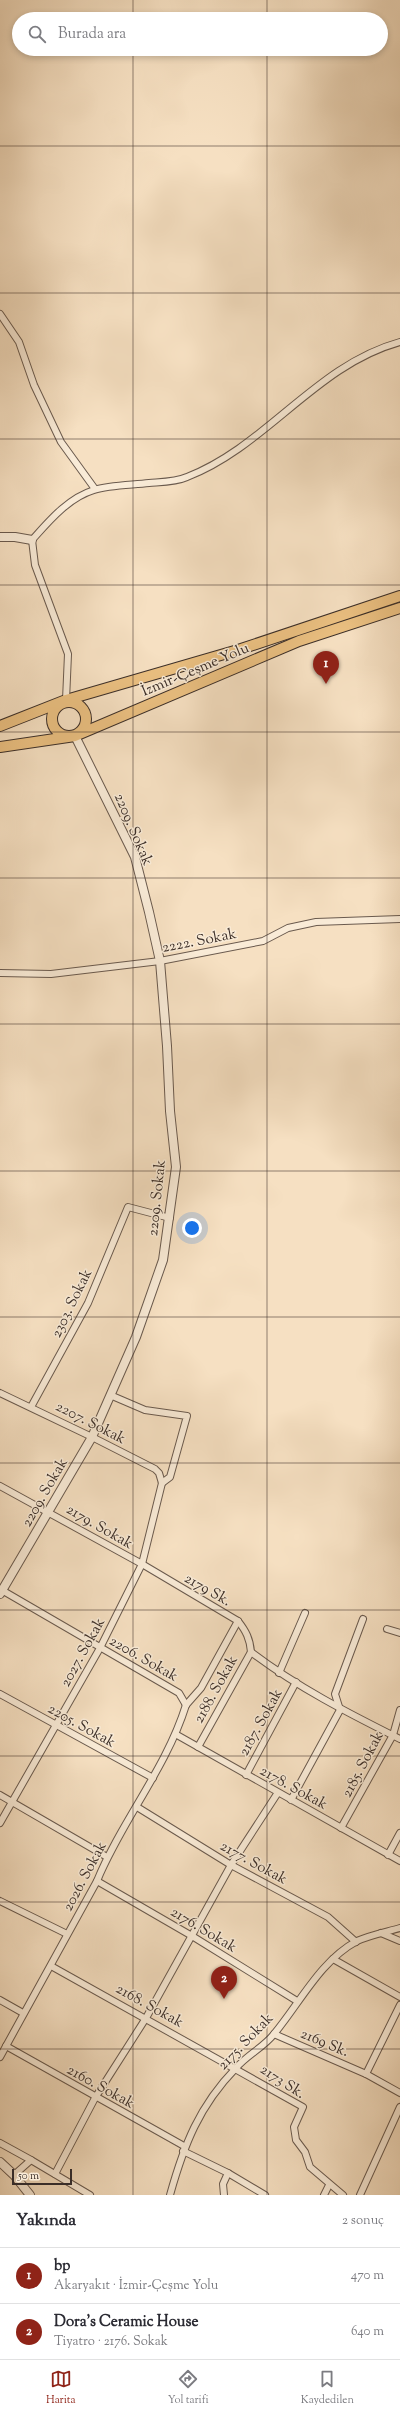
<!DOCTYPE html>
<html lang="tr">
<head>
<meta charset="utf-8">
<style>
	:root { --surface:#fff; --page:#f2f2f3; --text:#2b2b33; --muted:#7c7c81; --line:#e1e1e2; --accent:#8f2418 }
	body { margin:0; font-family:"Sorts Mill Goudy",serif; background:var(--page); color:var(--text) }
	.scale { position:absolute; left:12px; bottom:10px; width:60px; box-sizing:border-box; padding-left:4px; border:2px solid #3b2e28; border-top:0; font-size:11px; line-height:14px; white-space:nowrap; color:#3b2e28; -webkit-text-stroke:3px #f9ebd7; paint-order:stroke }
	.you { position:absolute; left:192px; top:1228px; width:14px; height:14px; margin:-10px; border:3px solid #fff; border-radius:50%; background:#1a73e8; box-shadow:0 0 0 6px #1a73e833 }
	.badge { display:grid; place-items:center; width:26px; height:26px; border-radius:50%; background:var(--accent); color:#fff; font-size:13px; font-weight:700 }
	.pin { position:absolute; translate:-50% -33px; filter:drop-shadow(0 1px 2px #0008) }
	.pin::after { content:''; position:absolute; top:21px; width:14px; height:12px; background:inherit; clip-path:polygon(0 0,100% 0,50% 100%) }
	.list { margin:0; padding:0; list-style:none }
	h2 { display:flex; justify-content:space-between; align-items:center; height:52px; margin:0; padding:0 16px; font-size:17px }
	h2 small { font-size:13px; font-weight:400; color:var(--muted) }
	.list li { display:grid; grid-template-columns:26px 1fr auto; gap:12px; align-items:center; box-sizing:border-box; height:56px; padding:0 16px; border-top:1px solid var(--line) }
	.list b { display:block; font-size:15px; white-space:nowrap }
	.list p { margin:0; font-size:13px; white-space:nowrap; color:var(--muted) }
	.list em { font-size:13px; font-style:normal; color:var(--muted) }
	.icon { flex:none; width:22px; height:22px; fill:none; stroke:currentColor; stroke-width:2; stroke-linecap:round; stroke-linejoin:round }
	.map { position:relative; flex:none; width:400px; height:2195px; overflow:hidden }
	.search { position:absolute; background:var(--surface); box-shadow:0 2px 6px #0003; left:12px; right:12px; top:12px; height:44px; display:flex; align-items:center; gap:10px; box-sizing:border-box; padding:0 14px; border-radius:22px; color:var(--muted); font-size:15px }
	.sheet { height:164px; background:var(--surface) }
	nav { display:flex; justify-content:space-around; align-items:center; box-sizing:border-box; height:56px; border-top:1px solid var(--line); background:var(--surface); font-size:11px; color:var(--muted) }
	nav a { display:grid; justify-items:center; gap:2px }
	nav .on { color:var(--accent) }
	.map>svg:first-child { display:block }
	.lines { fill:none; stroke-linecap:round; stroke-linejoin:round }
	.minor-casing { stroke:#6a5a4e; stroke-width:8 }
	.tertiary-casing { stroke:#6a5a4e; stroke-width:10 }
	.trunk-casing { stroke:#3b2e28; stroke-width:12 }
	.minor { stroke:#f9ebd7; stroke-width:6 }
	.tertiary { stroke:#f9ebd7; stroke-width:8 }
	.trunk { stroke:#ebc081; stroke-width:10 }
	.grid { fill:none; stroke:#3b2e28; stroke-width:1; stroke-opacity:0.55 }
	.labels { text-anchor:middle; stroke-width:3; stroke-linejoin:round; paint-order:stroke }
	.street-label { font-size:15px; fill:#3b2e28; stroke:#f9ebd7 }
</style>
</head>
<body>
<div class="map">
<svg width="400" height="2195" viewBox="0 0 400 2195">
	<rect width="100%" height="100%" fill="#f6e0c2"/>
	<filter id="stains"><feTurbulence type="fractalNoise" baseFrequency=".005" numOctaves="4"/><feColorMatrix values="0 0 0 0 .2 0 0 0 0 .09 0 0 0 0 .02 0 0 0 .5 -.17"/></filter>
	<radialGradient id="worn" r=".72"><stop offset=".6" stop-color="#630" stop-opacity="0"/><stop offset="1" stop-color="#630" stop-opacity=".3"/></radialGradient>
	<g class="lines">
		<g class="minor-casing">
			<g id="minor">
				<path d="M0 314 19 342 34 385 61 442 95 489"/>
				<path d="M66 700 68 654 35 565 32 540C49 521 68 498 94 490 109 485 132 485 149 483 161 482 176 482 187 477 267 446 316 365 400 342"/>
				<path d="M0 973 51 974 160 961 263 941 288 928 316 922 400 919"/>
				<path d="M0 1393 92 1437 155 1469 159 1473 162 1483 142 1564 100 1648 0 1823"/>
				<path d="M110 1395 145 1410 187 1416 170 1477 162 1483"/>
				<path d="M31 1407 88 1303 128 1207 170 1218"/>
				<path d="M0 1486 142 1564 238 1621C246 1631 250 1639 251 1652L198 1747"/>
				<path d="M0 1589 179 1693 186 1705"/>
				<path d="M387 1629 400 1633"/>
				<path d="M251 1652C297 1687 348 1713 400 1739"/>
				<path d="M279 1673 305 1613"/>
				<path d="M0 1694 153 1778"/>
				<path d="M186 1705 201 1688 238 1621"/>
				<path d="M177 1735 400 1861"/>
				<path d="M246 1775 296 1682"/>
				<path d="M0 1795 107 1857"/>
				<path d="M291 1800 340 1710 335 1694 363 1619"/>
				<path d="M137 1807 231 1865 328 1917 356 1942"/>
				<path d="M341 1828 393 1735 400 1710"/>
				<path d="M388 1855 400 1833"/>
				<path d="M97 1881 192 1936 297 2001"/>
				<path d="M0 1901 67 1934"/>
				<path d="M381 1933 400 1941"/>
				<path d="M333 1959 400 1997"/>
				<path d="M51 1966 303 2107 294 2127 296 2140 305 2152 310 2167 343 2195"/>
				<path d="M0 2000 23 2013"/>
				<path d="M274 2034 366 2074 400 2093"/>
				<path d="M6 2046 184 2146"/>
				<path d="M0 2057 97 1881C122 1820 166 1769 186 1705"/>
				<path d="M366 2074 400 2005"/>
				<path d="M0 2143 31 2160"/>
				<path d="M183 2151 228 2173 265 2195"/>
				<path d="M55 2174 95 2098 146 2018 231 1865 277 1794"/>
				<path d="M14 2175 31 2160 90 2195"/>
				<path d="M170 2195C184 2145 199 2106 236 2068 247 2055 264 2047 274 2034 300 2003 320 1961 357 1941 370 1935 386 1932 400 1928"/>
				<path d="M224 2195 223 2184 228 2173"/>
				<path d="M324 2195 329 2185"/>
				<path d="M360 2195 400 2107"/>
			</g>
		</g>
		<g class="tertiary-casing">
			<g id="tertiary">
				<path d="M0 537H15L32 540"/>
				<path d="M0 1594 92 1437 136 1337 163 1260 176 1167 170 1111 167 1046 160 961 149 912 135 857 75 736"/>
				<path d="M0 2162 14 2175 30 2195"/>
			</g>
		</g>
		<g class="trunk-casing">
			<g id="trunk">
				<circle cx="69" cy="719" r="17"/>
				<path d="M0 726 66 700 238 650 400 596"/>
				<path d="M0 747 75 736 299 641 400 608"/>
			</g>
		</g>
		<use href="#minor" class="minor"/>
		<use href="#tertiary" class="tertiary"/>
		<use href="#trunk" class="trunk"/>
	</g>
	<path class="grid" d="M133 0V19M267 0V19M133 49V2195M267 49V2195M0 146H400M0 293H400M0 439H400M0 585H400M0 732H400M0 878H400M0 1024H400M0 1171H400M0 1317H400M0 1463H400M0 1610H400M0 1756H400M0 1902H400M0 2049H400"/>
	<g class="labels">
		<g class="street-label">
			<text transform="translate(195 669) rotate(-23)" y="5">İzmir-Çeşme Yolu</text>
			<text transform="translate(134 829) rotate(67)" y="5">2209. Sokak</text>
			<text transform="translate(199 940) rotate(-11)" y="5">2222. Sokak</text>
			<text transform="translate(156 1198) rotate(-84)" y="5">2209. Sokak</text>
			<text transform="translate(71 1303) rotate(-64)" y="5">2303. Sokak</text>
			<text transform="translate(91 1422) rotate(27)" y="5">2207. Sokak</text>
			<text transform="translate(44 1492) rotate(-60)" y="5">2209. Sokak</text>
			<text transform="translate(100 1526) rotate(30)" y="5">2179. Sokak</text>
			<text transform="translate(208 1589) rotate(30)" y="5">2179 Sk.</text>
			<text transform="translate(82 1652) rotate(-61)" y="5">2027. Sokak</text>
			<text transform="translate(144 1658) rotate(30)" y="5">2206. Sokak</text>
			<text transform="translate(215 1689) rotate(-61)" y="5">2188. Sokak</text>
			<text transform="translate(260 1722) rotate(-61)" y="5">2187. Sokak</text>
			<text transform="translate(82 1725) rotate(29)" y="5">2205. Sokak</text>
			<text transform="translate(362 1764) rotate(-62)" y="5">2185. Sokak</text>
			<text transform="translate(294 1787) rotate(29)" y="5">2178. Sokak</text>
			<text transform="translate(254 1862) rotate(29)" y="5">2177. Sokak</text>
			<text transform="translate(84 1876) rotate(-62)" y="5">2026. Sokak</text>
			<text transform="translate(204 1929) rotate(31)" y="5">2176. Sokak</text>
			<text transform="translate(150 2005) rotate(29)" y="5">2168. Sokak</text>
			<text transform="translate(245 2041) rotate(-46)" y="5">2175. Sokak</text>
			<text transform="translate(325 2042) rotate(23)" y="5">2169 Sk.</text>
			<text transform="translate(283 2081) rotate(33)" y="5">2173 Sk.</text>
			<text transform="translate(101 2086) rotate(29)" y="5">2160. Sokak</text>
		</g>
	</g>
	<rect width="100%" height="100%" filter="url(#stains)"/>
	<rect width="100%" height="100%" fill="url(#worn)"/>
</svg>
<div class="scale">50 m</div>
<div class="you"></div>
<div class="pin badge" style="left:326px;top:684px">1</div>
<div class="pin badge" style="left:224px;top:1999px">2</div>
<div class="search"><svg class="icon" aria-label="search" viewBox="0 0 24 24"><circle cx="10" cy="10" r="6"/><path d="M15 15l6 6"/></svg>Burada ara</div>
</div>
<section class="sheet">
<h2>Yakında<small>2 sonuç</small></h2>
<ul class="list">
<li><span class="badge">1</span><div><b>bp</b><p>Akaryakıt · İzmir-Çeşme Yolu</p></div><em>470 m</em></li>
<li><span class="badge">2</span><div><b>Dora's Ceramic House</b><p>Tiyatro · 2176. Sokak</p></div><em>640 m</em></li>
</ul>
</section>
<nav>
<a class="on"><svg class="icon" aria-label="map" viewBox="0 0 24 24"><path d="M3 6l6-2 6 2 6-2v14l-6 2-6-2-6 2zM9 4v14M15 6v14"/></svg>Harita</a>
<a><svg class="icon" aria-label="directions" viewBox="0 0 24 24"><path d="M12 3l9 9-9 9-9-9zM9 14v-3h6M13 9l2 2-2 2"/></svg>Yol tarifi</a>
<a><svg class="icon" aria-label="saved" viewBox="0 0 24 24"><path d="M7 4h10v16l-5-4-5 4z"/></svg>Kaydedilen</a>
</nav>
</body>
</html>
